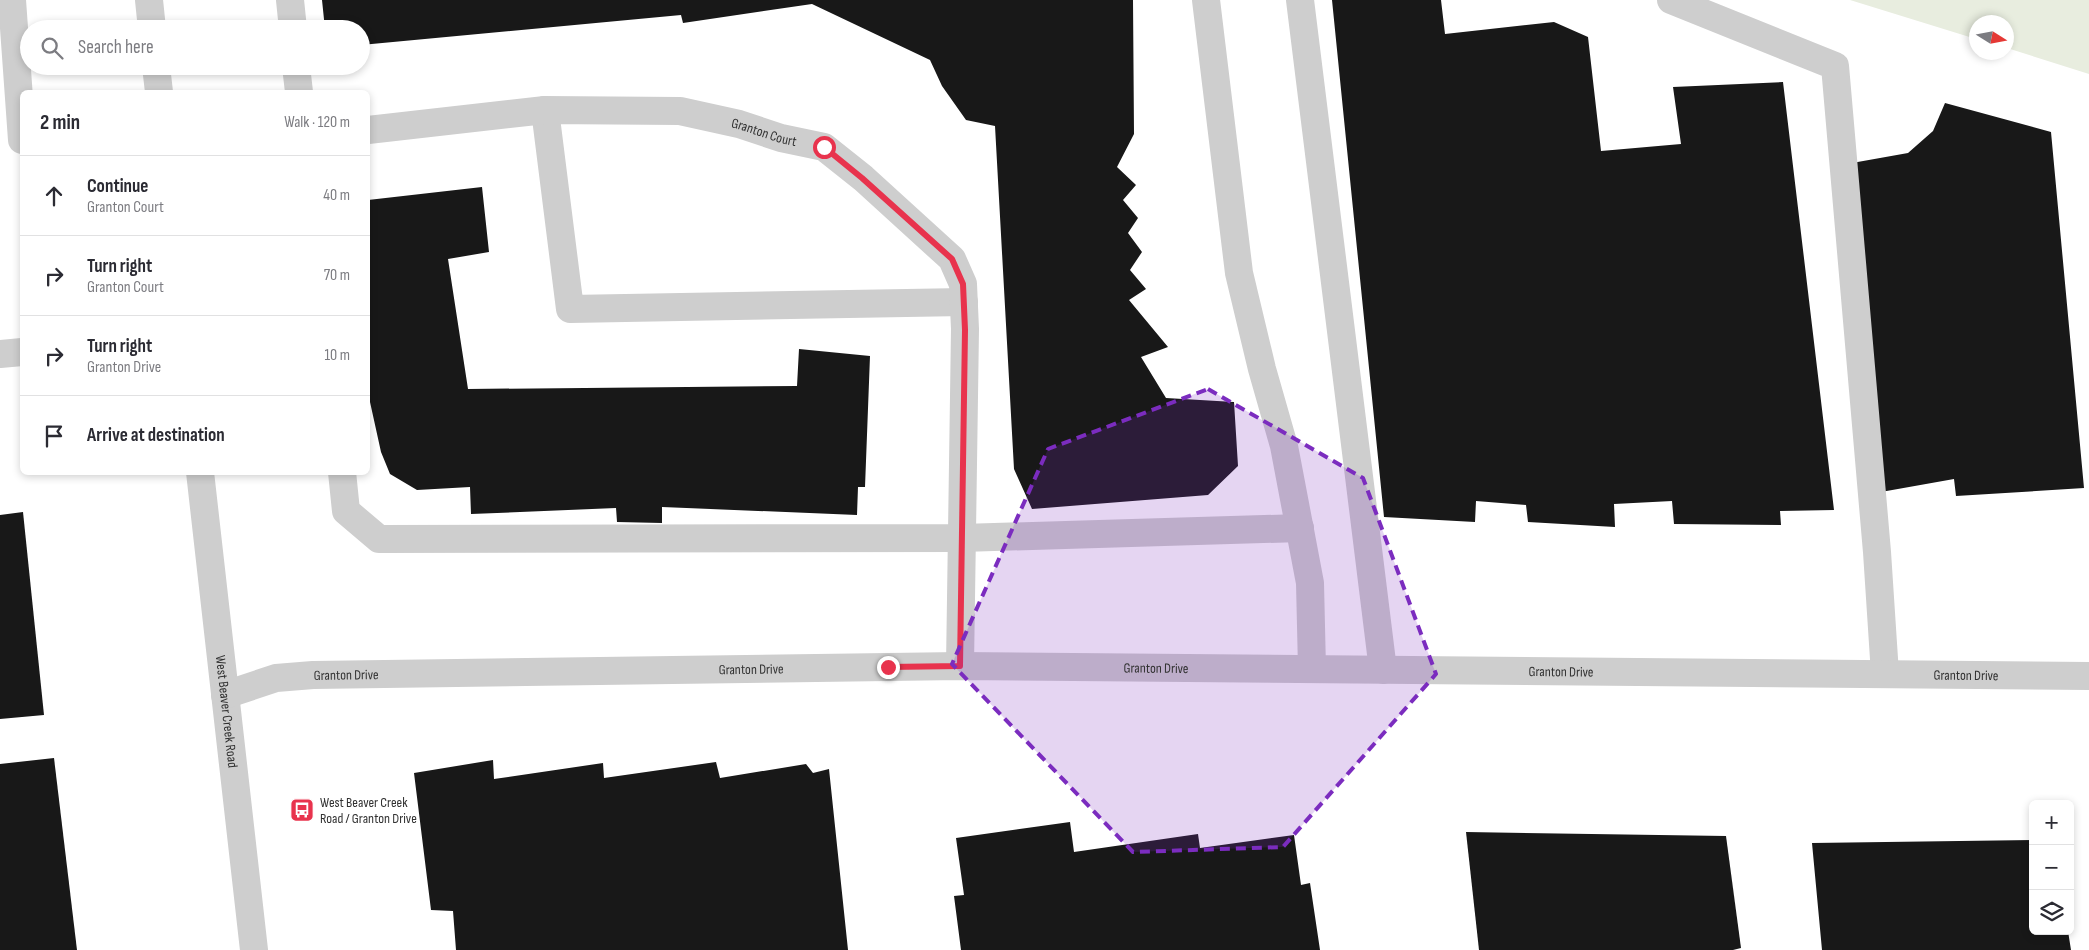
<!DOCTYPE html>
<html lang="en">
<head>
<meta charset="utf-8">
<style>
	:root { --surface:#fff; --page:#f7f7f7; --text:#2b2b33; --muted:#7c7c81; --line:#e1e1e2 }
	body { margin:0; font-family:"Sofia Sans Condensed",sans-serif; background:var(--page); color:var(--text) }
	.controls { position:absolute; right:15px; bottom:15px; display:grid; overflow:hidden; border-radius:8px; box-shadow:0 2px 8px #0003 }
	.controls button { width:45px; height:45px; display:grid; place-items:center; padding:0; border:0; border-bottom:1px solid var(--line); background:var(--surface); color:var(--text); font:25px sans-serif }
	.compass { position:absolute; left:1969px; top:15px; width:45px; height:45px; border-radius:50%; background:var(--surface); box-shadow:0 2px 8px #0003; rotate:101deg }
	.stop { position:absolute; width:15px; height:15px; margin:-11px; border:4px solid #e8334d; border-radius:50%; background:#fff }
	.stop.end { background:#e8334d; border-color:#fff; box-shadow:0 1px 5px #0008 }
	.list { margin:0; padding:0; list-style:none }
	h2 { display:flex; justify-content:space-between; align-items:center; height:65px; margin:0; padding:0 20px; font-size:21px }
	h2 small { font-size:16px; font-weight:400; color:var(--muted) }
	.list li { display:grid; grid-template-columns:32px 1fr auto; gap:15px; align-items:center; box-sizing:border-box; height:80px; padding:0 20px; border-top:1px solid var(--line) }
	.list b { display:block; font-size:19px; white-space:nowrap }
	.list p { margin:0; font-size:16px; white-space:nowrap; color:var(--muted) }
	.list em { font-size:16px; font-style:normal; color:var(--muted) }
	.icon { flex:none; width:28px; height:28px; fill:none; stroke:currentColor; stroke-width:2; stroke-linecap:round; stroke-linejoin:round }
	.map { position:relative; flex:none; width:2089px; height:950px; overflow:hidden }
	.search { position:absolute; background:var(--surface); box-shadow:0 2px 8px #0003; left:20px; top:20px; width:350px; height:55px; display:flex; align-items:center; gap:12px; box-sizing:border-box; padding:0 18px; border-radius:28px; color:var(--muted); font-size:19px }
	.panel { position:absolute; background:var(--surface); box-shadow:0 2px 8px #0003; left:20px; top:90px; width:350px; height:385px; border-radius:8px }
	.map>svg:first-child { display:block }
	.green { fill:#e8eddf }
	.building { fill:#181818 }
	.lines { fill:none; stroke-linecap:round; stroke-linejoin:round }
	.minor { stroke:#cecece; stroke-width:28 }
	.route { stroke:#e8334d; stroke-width:6 }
	.marked { fill:#7b2cbf; fill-opacity:0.2; stroke:#7b2cbf; stroke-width:4; stroke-dasharray:10 6; stroke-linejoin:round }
	.labels { text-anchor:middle; stroke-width:5; stroke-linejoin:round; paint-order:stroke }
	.street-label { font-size:14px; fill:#313131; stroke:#fff }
	.poi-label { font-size:14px; fill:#313131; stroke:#fff; text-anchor:start }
</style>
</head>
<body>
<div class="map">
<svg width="2089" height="950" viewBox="0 0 2089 950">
	<rect width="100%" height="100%" fill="#fff"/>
	<path class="green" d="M1850 0H2089V74L2007 48 2006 22H1976V39Z"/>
	<g class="building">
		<path d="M322 0H1133L1134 134 1117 167 1136 185 1123 200 1138 218 1128 233 1142 252 1130 270 1146 289 1129 300 1168 347 1141 357 1166 398 1234 402 1238 466 1208 495 1032 509 1014 469 995 126 966 120 942 86 930 60 812 4 683 23 681 15 361 45V29H325Z"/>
		<path d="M1332 0H1441L1445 34 1554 22 1588 37 1601 151 1681 144 1673 87 1783 82 1834 510 1780 511 1781 525 1674 524 1672 501 1614 504 1615 527 1528 522 1526 505 1476 501 1475 522 1384 517Z"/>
		<path d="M1945 103 2051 132 2084 488 1956 496 1954 479 1881 492 1852 163 1908 153 1933 131Z"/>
		<path d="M482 187 489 252 448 259 468 389 797 386 799 349 870 356 865 487H858L857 515 662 507V523L617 522 616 508 471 514 470 487 417 490 390 474 381 452 370 402H368V200Z"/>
		<path d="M23 512 44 715 0 719V515Z"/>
		<path d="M54 758 77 950H0V764Z"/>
		<path d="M493 760 494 779 603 763 604 778 716 762 720 778 806 764 813 773 829 769 848 950H456L453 911 431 910 414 773Z"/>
		<path d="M1070 822 1074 852 1198 834 1200 848 1294 835 1301 885 1310 883 1320 950H961L954 896 964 895 956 838Z"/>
		<path d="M1466 832 1726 836 1741 948 1733 950H1479Z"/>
		<path d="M2033 840V931H2068L2071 950H1822L1812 843Z"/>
	</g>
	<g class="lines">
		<g class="minor">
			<path d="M12 0 22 140"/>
			<path d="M149 0 152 29"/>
			<path d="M290 0 293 29"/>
			<path d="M1206 0 1239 273 1262 369 1284 446 1310 583 1312 669"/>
			<path d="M1300 0 1383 670"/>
			<path d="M1671 0 1835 66 1877 552 1885 674"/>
			<path d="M156 66 159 92"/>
			<path d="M296 66 299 92"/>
			<path d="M545 110 570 309 964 302"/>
			<path id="s1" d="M368 130 545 110 680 111 739 124 781 138 824 147 863 178 952 259 963 284 965 329 960 666"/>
			<path d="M0 354 22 352"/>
			<path id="s2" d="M200 472 254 950"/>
			<path d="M342 472 346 511 379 539 962 538 1300 528"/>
			<path id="s3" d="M225 695 276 678 313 675 960 666 2089 676"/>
		</g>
	</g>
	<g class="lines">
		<path class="route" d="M824 147 862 178 952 259 963 284 965 330 960 666 888 667"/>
	</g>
	<path class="marked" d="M1208 389 1363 478 1436 674 1283 847 1133 852 952 664 1048 449Z"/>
	<defs>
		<g id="bus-square" transform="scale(1.25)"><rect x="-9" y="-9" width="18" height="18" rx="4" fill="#e8334d" stroke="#fff"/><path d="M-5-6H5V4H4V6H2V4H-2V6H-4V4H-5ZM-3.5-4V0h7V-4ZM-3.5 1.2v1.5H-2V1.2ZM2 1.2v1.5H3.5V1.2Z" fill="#fff"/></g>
	</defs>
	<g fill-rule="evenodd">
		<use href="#bus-square" x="302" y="810"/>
	</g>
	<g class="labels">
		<g class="street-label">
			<text dy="5" stroke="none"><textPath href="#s1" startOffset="400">Granton Court</textPath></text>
			<text dy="5" stroke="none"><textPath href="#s3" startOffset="934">Granton Drive</textPath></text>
			<text dy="5" stroke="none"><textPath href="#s3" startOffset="529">Granton Drive</textPath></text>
			<text dy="5" stroke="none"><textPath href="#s3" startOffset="1339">Granton Drive</textPath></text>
			<text dy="5" stroke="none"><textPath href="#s3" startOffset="124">Granton Drive</textPath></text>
			<text dy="5" stroke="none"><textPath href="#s3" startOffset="1744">Granton Drive</textPath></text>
			<text dy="5" stroke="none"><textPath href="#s2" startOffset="241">West Beaver Creek Road</textPath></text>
		</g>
		<g class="poi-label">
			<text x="320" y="807">West Beaver Creek<tspan x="320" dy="16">Road / Granton Drive</tspan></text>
		</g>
	</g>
</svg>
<div class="controls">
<button>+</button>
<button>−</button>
<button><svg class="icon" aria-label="layers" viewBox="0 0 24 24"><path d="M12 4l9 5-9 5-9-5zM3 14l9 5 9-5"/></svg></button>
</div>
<svg class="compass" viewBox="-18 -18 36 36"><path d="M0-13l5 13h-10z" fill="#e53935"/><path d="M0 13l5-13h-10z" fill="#7c7c81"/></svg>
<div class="stop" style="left:824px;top:147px"></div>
<div class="stop end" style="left:888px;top:667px"></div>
<div class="search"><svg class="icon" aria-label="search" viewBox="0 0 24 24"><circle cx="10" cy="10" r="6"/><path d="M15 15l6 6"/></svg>Search here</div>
<section class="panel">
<h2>2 min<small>Walk · 120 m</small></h2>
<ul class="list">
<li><svg class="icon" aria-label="ahead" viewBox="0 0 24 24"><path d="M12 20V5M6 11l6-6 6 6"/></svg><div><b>Continue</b><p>Granton Court</p></div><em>40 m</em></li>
<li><svg class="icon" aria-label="right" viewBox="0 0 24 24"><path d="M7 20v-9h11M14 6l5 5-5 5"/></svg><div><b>Turn right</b><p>Granton Court</p></div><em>70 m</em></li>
<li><svg class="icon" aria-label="right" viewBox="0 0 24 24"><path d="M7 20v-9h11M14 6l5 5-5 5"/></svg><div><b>Turn right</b><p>Granton Drive</p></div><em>10 m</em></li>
<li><svg class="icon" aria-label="arrive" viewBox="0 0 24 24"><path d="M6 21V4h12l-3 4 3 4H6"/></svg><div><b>Arrive at destination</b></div></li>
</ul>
</section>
</div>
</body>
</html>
